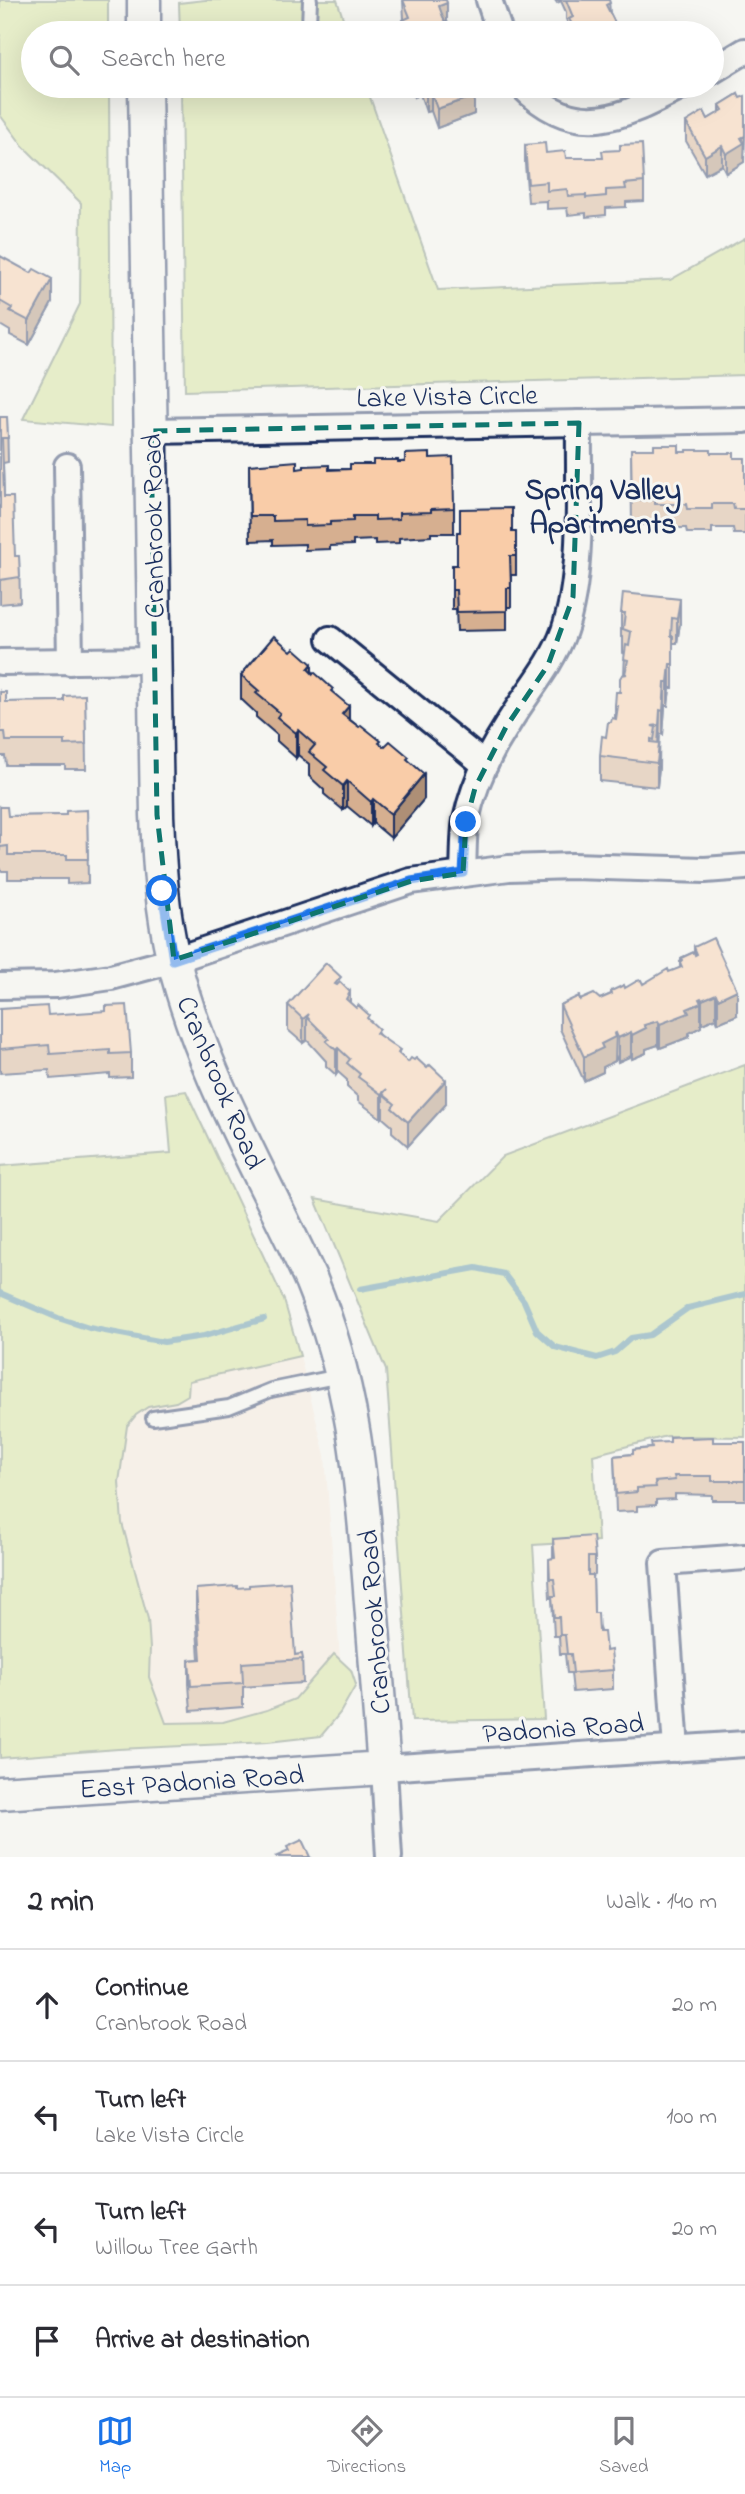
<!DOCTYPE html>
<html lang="en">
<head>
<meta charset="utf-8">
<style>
	:root { --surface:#fff; --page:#f7f7f7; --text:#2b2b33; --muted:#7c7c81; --line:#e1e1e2; --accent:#1a73e8 }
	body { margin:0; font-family:"Indie Flower",sans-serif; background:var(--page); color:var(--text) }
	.stop { position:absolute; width:21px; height:21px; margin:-16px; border:5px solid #1a73e8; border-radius:50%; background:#fff }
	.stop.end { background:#1a73e8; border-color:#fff; box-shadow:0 2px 7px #0008 }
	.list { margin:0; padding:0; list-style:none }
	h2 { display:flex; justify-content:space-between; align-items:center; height:91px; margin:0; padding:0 28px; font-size:30px }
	h2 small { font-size:23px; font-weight:400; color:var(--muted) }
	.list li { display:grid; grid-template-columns:46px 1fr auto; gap:21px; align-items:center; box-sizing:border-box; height:112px; padding:0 28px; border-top:2px solid var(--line) }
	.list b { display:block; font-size:26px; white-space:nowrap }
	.list p { margin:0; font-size:23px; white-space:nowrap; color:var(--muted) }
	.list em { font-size:23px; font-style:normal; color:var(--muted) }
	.icon { flex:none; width:38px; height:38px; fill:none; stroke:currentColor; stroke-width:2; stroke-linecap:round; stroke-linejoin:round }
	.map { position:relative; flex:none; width:745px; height:1857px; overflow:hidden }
	.search { position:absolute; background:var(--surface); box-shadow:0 7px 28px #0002; left:21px; right:21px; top:21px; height:77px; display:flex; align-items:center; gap:18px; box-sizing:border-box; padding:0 24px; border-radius:38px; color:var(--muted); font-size:26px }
	.sheet { height:539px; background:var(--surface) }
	nav { display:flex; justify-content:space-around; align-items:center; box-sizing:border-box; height:98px; border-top:2px solid var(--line); background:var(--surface); font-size:19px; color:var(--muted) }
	nav a { display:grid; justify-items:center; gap:4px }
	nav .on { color:var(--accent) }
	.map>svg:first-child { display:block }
	.built { fill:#f7e9dc }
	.green { fill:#d3e397; stroke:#77897a; stroke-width:2 }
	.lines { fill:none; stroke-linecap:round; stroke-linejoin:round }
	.stream { stroke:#538da2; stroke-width:6 }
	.service-casing { stroke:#1b2f5e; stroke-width:18 }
	.minor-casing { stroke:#1b2f5e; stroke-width:30 }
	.tertiary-casing { stroke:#1b2f5e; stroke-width:37 }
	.service { stroke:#f6f6f2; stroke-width:12 }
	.minor { stroke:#f6f6f2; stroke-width:24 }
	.tertiary { stroke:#f6f6f2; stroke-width:32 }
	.wall { fill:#d6af90; stroke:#1b2f5e; stroke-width:2 }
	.shaded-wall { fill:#ae8f76; stroke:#1b2f5e; stroke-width:2 }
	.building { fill:#f9cca8; stroke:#1b2f5e; stroke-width:2 }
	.route { stroke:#1a73e8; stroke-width:9 }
	.marked { fill:none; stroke:#0f766e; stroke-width:5; stroke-dasharray:14 9; stroke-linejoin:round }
	.labels { text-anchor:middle; stroke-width:6; stroke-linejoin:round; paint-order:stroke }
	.street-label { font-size:28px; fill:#1b2f5e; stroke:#f6f6f2 }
	.neighbourhood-label { font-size:30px; font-weight:bold; fill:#1b2f5e; stroke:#f6f6f2 }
</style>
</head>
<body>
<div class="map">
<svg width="745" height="1857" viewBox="0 0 745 1857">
	<rect width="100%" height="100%" fill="#f6f6f2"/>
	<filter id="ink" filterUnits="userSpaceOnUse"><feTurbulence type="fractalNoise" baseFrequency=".0143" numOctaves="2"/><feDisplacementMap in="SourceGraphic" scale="14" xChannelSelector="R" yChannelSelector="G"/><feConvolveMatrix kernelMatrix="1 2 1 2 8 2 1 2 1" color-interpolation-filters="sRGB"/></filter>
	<g filter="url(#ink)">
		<path class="built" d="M300 1356 325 1455 340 1659 334 1654 295 1699 267 1710 223 1722 166 1723 149 1677 150 1648 148 1619 122 1523 119 1482 127 1426 136 1415 148 1407 176 1402 189 1381Z"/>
		<g class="green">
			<path d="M0 0H108V33H33V86H109L111 427 23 419 80 304 81 203 23 146 0 115Z"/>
			<path d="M205 0H337L348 33H180L179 3Z"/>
			<path d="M181 86H366L438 290 670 280 745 238V375L185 391Z"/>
			<path d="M745 1065V1437L667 1436 593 1455 598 1541 533 1545 544 1719 412 1721 386 1370 315 1199 439 1221 503 1156Z"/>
			<path d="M186 1091 284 1300 300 1356 189 1381 188 1395 176 1402 148 1407 136 1415 127 1426 119 1482 122 1523 148 1619 150 1648 149 1677 166 1723 223 1722 267 1710 295 1699 334 1654 351 1670 356 1685 340 1713 321 1736 268 1742 118 1749 0 1758V1166L171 1153 166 1094Z"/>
		</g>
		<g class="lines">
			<g class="stream">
				<path d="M360 1289 476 1268 504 1274 524 1301 537 1331 555 1347 597 1358 615 1352 631 1338 650 1335 688 1308 745 1294"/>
				<path d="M0 1293 58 1318 89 1328 164 1342 204 1336 264 1319"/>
			</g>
			<g class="service-casing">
				<g id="service">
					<path d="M303 33 309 26 310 0"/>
					<path d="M153 1418 229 1407 271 1390 340 1376"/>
				</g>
			</g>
			<g class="minor-casing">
				<g id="minor">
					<path d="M489 0 500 33"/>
					<path d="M712 71 745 51"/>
					<path d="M522 86C577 142 623 117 683 86"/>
					<path d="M151 431 745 420"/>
					<path d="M67 466 70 662"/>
					<path d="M330 639 485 765"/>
					<path d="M0 662 154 660"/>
					<path d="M463 873C464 856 463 837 466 820 473 787 488 755 506 727 525 694 551 667 564 631 584 573 578 485 579 423"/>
					<path d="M0 986 56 985 111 977 174 960 411 881 509 868 572 866 705 870 745 867"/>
					<path d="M676 1749 663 1563 745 1557"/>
					<path d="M389 1857 384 1768 745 1744"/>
				</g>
			</g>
			<g class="tertiary-casing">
				<g id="tertiary">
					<path d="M144 0V33"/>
					<path id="s1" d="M0 1793 384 1768C379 1705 374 1641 369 1577 361 1471 352 1380 311 1280 263 1175 200 1071 173 957 162 911 159 863 157 815L145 86"/>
				</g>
			</g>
			<use href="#service" class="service"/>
			<use href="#minor" class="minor"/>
			<use href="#tertiary" class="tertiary"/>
		</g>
		<g class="wall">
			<path d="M403 0 447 22 445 23 446 33H403V20L404 19Z"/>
			<path d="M555 0H609L610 13 620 33H569V27L566 19V12L561 1 557 3Z"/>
			<path d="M410 86H471L474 114 437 128 431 111 426 112 420 94 414 97Z"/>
			<path d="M738 94 744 162 726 173 722 165 705 174 686 141V122L708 119 720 112V105Z"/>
			<path d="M525 145 546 153 644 182V201L626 202V207L606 208V215L586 217V213L568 215 567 208 547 209V201L528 202 525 164Z"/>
			<path d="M0 256 52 303 29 345 10 335V331L0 325Z"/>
			<path d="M0 417H7L8 462 3 463 4 497 15 556H19L20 602 0 604Z"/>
			<path d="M631 449 679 452 711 453 734 458H745V534H734L733 528H712V533H687L686 528H655V524L632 525Z"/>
			<path d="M430 458 454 508V533H431V536L399 538V543L375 544V540L353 541V545L330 546V549L305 550V544L273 545V540L250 541 249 465 297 469H350Z"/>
			<path d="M512 532H516V575H511V607H507V630L457 631 456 609H452V565H457Z"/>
			<path d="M680 599V623L677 643H673V688H670L668 706H665L663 735 660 734 659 746V767L657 787 600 781V756L611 722 615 719V706L624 674 625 654 623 653V637H621V613Z"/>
			<path d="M312 673 333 693 349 719 384 747 409 761 424 799 391 838 373 823 371 826 347 806 343 810 324 794V790L309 776V764L298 755 296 758 277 741V735L256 717V713L241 699V675Z"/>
			<path d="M0 692 6 702 64 701 85 695 86 769H65V765H6L5 756H0Z"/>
			<path d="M0 807 8 816 66 815 87 810 88 883 67 884V879H8V871H0Z"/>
			<path d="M694 947 737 1015 718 1023 716 1018 702 1024 701 1022V1027L689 1033V1037L660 1048 658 1045 646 1049V1053L632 1059 631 1056 618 1062 616 1057 615 1061 603 1067V1072L584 1081 560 1029V1005L580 1000 600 999 611 994V991L643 984 680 968V962L681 961V958L694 952Z"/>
			<path d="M341 983 350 1003 369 1020 379 1035 400 1055 446 1104 408 1146 392 1132V1126L383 1118V1116L381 1118 358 1101V1097L347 1087V1080L338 1072 336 1075 326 1066V1061L307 1040 303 1043 288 1030V1005Z"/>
			<path d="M0 1009 48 1015 131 1053V1077L110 1078V1074L50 1079 49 1070 0 1073Z"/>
			<path d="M691 1438 713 1442H745V1500H712V1495L675 1494V1499L656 1500V1505L637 1506V1511L616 1512 614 1456 633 1454V1450L651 1448 670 1442Z"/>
			<path d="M553 1539 595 1557V1575L593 1576 594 1613 613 1670V1689L573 1692 571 1673H567L565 1654H560L559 1636H554L552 1598H550L549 1578V1559L553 1558Z"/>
			<path d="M237 1588 295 1655 302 1654 303 1683 243 1687V1707L191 1711 189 1684V1660L199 1659 196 1613V1589Z"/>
		</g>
		<g class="shaded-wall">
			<path d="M447 3V22L439 25V6Z"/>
			<path d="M446 25V33H439V28Z"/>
			<path d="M414 86H420V94L414 97Z"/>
			<path d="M431 92V111L426 112V93Z"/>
			<path d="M474 96V114L437 128V109Z"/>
			<path d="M745 136 744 162 726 173V154L741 138Z"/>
			<path d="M722 146V165L705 174V156Z"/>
			<path d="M52 279V303L29 345V321Z"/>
			<path d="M680 599V623L677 643V619Z"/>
			<path d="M312 664V688L308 669Z"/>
			<path d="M670 664V688L668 706V682Z"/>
			<path d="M665 682V706L663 735V711Z"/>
			<path d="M349 706V730L342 714Z"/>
			<path d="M660 710 659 767 657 787V763Z"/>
			<path d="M298 730V755L296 758V733Z"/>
			<path d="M424 774V799L391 838V814Z"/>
			<path d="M347 781V806L343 810V786Z"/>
			<path d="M373 799V823L371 826V802Z"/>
			<path d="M737 990V1015L718 1023V999Z"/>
			<path d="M350 992V1016L346 999Z"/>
			<path d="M716 994V1018L702 1024V1000Z"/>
			<path d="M701 998V1027L689 1033V1037L660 1048V1024L687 1009Z"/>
			<path d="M309 1014 307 1017V1040L303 1043V1019Z"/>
			<path d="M658 1021V1045L646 1049V1053L632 1059V1035L644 1025Z"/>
			<path d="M631 1032V1056L618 1062V1038Z"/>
			<path d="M616 1033 615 1061 603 1067V1072L584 1081V1057Z"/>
			<path d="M338 1048V1072L336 1075V1050Z"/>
			<path d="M446 1080V1104L408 1146V1122Z"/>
			<path d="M387 1089 383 1094V1116L381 1118V1094Z"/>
		</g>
		<g class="building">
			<path d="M403 0H446L447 3 439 6 446 25 439 28 441 33H408L403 20 410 17Z"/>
			<path d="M566 0H609L610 3 606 5 620 33H577L569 19 573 17Z"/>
			<path d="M424 86H471L474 96 437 109 431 92 426 93Z"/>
			<path d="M738 94 740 98 745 96V136L741 138 744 143 726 154 722 146 705 156 686 122 704 111 708 119 723 110 720 105Z"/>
			<path d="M545 143 546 153 565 151 566 158H603L602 151 620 150V145L642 144 644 182 625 184 626 189 606 190V196L586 198V195L568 196 567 189 547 191V182L528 184 525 145Z"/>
			<path d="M0 256 31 273 34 269 52 279 29 321 10 311 12 308 0 301Z"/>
			<path d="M0 417H7L8 438H2L4 497H13L15 556H19L20 577 0 580Z"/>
			<path d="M654 445H679V452H686V450H711V453H734V458H745V509H734L733 504H712V509H687L686 504H655V500H632L631 449H654Z"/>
			<path d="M430 453V458L453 457 454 508 431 509V512L399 513V519L375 520V516H353V521L330 522V525L305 526V520L273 521V516H250L249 465 297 461V469L304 468V466L329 465V470L350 469V464H373V460H398V462H405V454Z"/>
			<path d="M512 508V532H516V556H510L511 588H507V611L457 612 456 590H452V565H457V532H460V509Z"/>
			<path d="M623 593 680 599 677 619 672 618 671 636H673V664H670L668 682H665L663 711 660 710 659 725 652 726 656 727 654 740 651 739V742L659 743 657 763 600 756 602 736 606 737 608 722H611L612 718 616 719 618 706H615L616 692H620V678L622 675 627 674H625L628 660 624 659 626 645 629 646 631 632 623 629 625 613H621Z"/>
			<path d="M274 636 291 651 294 648 312 664 308 669 313 674 314 672 333 689 331 691 349 706 342 714 359 727 361 725 381 741 379 743 384 747 390 741 409 757 407 759 424 774 391 814 373 799 371 802 347 781 343 786 324 770 327 767 309 752 315 745 298 730 296 733 277 717 280 713 256 693 259 691 241 675Z"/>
			<path d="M0 692H6V702L64 701V696L85 695 86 744 65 745V741H6L5 732H0Z"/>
			<path d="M0 807H7L8 816 66 815V811L87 810 88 859H67V855H8V846L0 847Z"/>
			<path d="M713 938 737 990 718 999 716 994 702 1000 701 998 699 999 701 1003 687 1009 689 1013 660 1024 658 1021 644 1025 646 1028 632 1035 631 1032 618 1038 616 1033 614 1034 615 1037 601 1044 603 1048 584 1057 560 1005 579 996 580 1000 594 994 600 999 612 994 611 991 624 985 625 988 637 981 641 980 643 984 668 969 669 972 682 967 680 962 682 960 681 958 694 952 695 955 697 954 694 947Z"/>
			<path d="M326 963 341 977 335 984 337 985 340 982 350 992 346 999 356 1008 358 1005 369 1015 367 1018 379 1029 376 1033 400 1050 398 1053 408 1062 411 1058 414 1060 416 1058 427 1068 430 1065 446 1080 408 1122 392 1108 395 1104 383 1094 387 1089 381 1094 358 1077 360 1074 347 1063 350 1059 338 1048 336 1050 326 1041 329 1039 307 1017 309 1014 303 1019 288 1005Z"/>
			<path d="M127 1005 131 1053 110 1054V1050L50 1054 49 1045 0 1049V1009L47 1006 48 1015 106 1011V1006Z"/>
			<path d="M690 1436 691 1438 713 1437V1442H745V1481H712V1476H674L675 1480 655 1482 656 1487 637 1488V1492L616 1494 614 1456 633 1454V1450L652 1448 651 1443 670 1442V1437Z"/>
			<path d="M593 1536 595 1557H588V1575H593L594 1613H598L599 1632H604L606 1651 611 1650 613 1670 573 1673 571 1654H567L565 1635H560L559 1617H554L552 1596H556L554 1579H550L549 1559 555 1558 553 1539Z"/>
			<path d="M290 1582 295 1655 302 1654 303 1659 242 1663 243 1683 191 1686 189 1660 201 1659 196 1589 237 1586V1588L249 1587V1585Z"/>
			<path d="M302 1840 310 1857H275L289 1851 287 1847Z"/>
		</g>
	</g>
	<g class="lines" filter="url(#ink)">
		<path class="route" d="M162 891 173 960 411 881 463 873 466 822"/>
	</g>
	<path d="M0 0H745V1857H0ZM579 423 573 597 548 665 506 727 475 788 466 822 463 873 411 881 174 960 157 815 151 431Z" fill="#f6f6f2" fill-opacity=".55" fill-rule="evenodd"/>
	<path class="marked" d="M579 423 573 597 548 665 506 727 475 788 466 822 463 873 411 881 174 960 157 815 151 431Z"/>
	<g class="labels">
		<g class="street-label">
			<text transform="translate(447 395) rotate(-1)" y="10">Lake Vista Circle</text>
			<text transform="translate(152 526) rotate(-91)" y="10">Cranbrook Road</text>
			<text transform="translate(222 1082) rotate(67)" y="10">Cranbrook Road</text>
			<text transform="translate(373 1622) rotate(-94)" y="10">Cranbrook Road</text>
			<text transform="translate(563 1727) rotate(-4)" y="10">Padonia Road</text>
			<text dy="10" stroke="none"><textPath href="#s1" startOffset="192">East Padonia Road</textPath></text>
		</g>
		<g class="neighbourhood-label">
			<text x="603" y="499">Spring Valley<tspan x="603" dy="34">Apartments</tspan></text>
		</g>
	</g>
</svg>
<div class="stop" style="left:162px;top:891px"></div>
<div class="stop end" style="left:466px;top:822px"></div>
<div class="search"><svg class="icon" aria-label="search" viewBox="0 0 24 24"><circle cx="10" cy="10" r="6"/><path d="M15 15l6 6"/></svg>Search here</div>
</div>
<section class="sheet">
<h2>2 min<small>Walk · 140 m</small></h2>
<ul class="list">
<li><svg class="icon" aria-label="ahead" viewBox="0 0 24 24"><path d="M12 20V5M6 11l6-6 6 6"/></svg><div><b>Continue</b><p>Cranbrook Road</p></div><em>20 m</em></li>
<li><svg class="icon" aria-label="left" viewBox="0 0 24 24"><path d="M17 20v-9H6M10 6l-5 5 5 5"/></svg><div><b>Turn left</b><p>Lake Vista Circle</p></div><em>100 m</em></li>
<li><svg class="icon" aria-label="left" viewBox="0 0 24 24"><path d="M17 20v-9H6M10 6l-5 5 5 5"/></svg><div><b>Turn left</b><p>Willow Tree Garth</p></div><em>20 m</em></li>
<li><svg class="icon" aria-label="arrive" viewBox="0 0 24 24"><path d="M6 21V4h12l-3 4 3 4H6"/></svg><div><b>Arrive at destination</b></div></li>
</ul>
</section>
<nav>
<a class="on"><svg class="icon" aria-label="map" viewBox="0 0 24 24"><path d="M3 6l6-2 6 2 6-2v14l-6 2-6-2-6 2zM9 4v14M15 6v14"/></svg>Map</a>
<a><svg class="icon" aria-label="directions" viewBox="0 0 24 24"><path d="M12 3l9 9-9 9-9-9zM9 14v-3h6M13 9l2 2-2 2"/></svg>Directions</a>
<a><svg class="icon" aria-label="saved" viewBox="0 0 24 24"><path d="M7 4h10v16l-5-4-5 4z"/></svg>Saved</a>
</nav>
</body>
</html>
